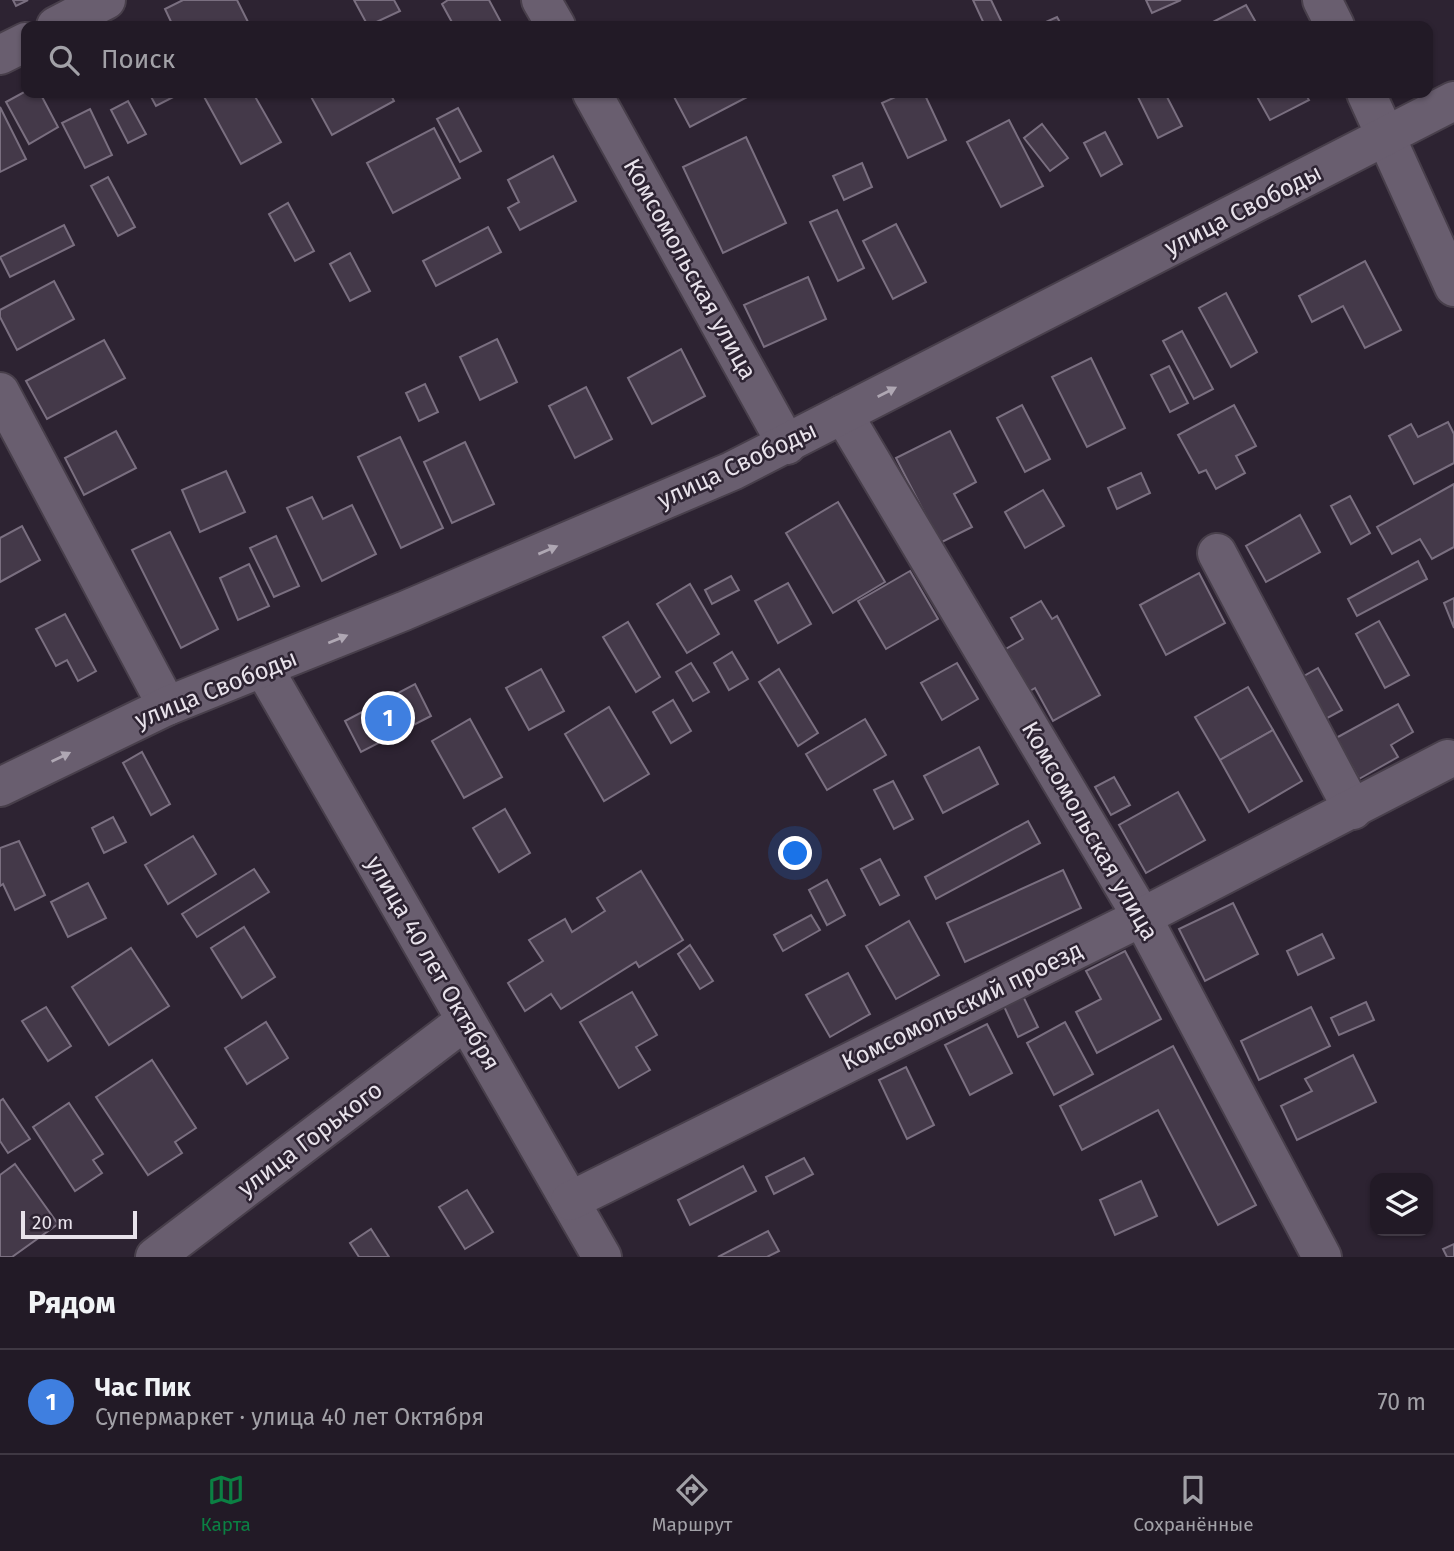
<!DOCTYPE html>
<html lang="ru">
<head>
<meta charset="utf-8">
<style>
	:root { --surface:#221a26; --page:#2a232e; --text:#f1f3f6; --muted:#a2a1a7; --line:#3f3843; --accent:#0b8043 }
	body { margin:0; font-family:"Fira Sans",sans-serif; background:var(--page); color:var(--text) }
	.controls { position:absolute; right:21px; bottom:21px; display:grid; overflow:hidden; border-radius:14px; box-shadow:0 2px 5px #0004 }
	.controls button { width:63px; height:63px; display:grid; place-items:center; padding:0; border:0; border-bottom:2px solid var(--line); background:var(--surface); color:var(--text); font:35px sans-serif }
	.scale { position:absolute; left:21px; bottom:18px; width:116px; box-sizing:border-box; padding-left:7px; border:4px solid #e8e2eb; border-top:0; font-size:19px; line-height:24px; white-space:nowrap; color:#e8e2eb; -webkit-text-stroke:5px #2d2332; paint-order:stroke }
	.you { position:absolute; left:796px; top:854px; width:24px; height:24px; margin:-18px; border:5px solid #fff; border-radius:50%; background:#1a73e8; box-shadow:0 0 0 10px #1a73e833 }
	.badge { display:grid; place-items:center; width:46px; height:46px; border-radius:50%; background:var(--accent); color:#fff; font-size:23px; font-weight:700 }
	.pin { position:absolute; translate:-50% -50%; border:4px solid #fff; box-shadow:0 2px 7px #0006 }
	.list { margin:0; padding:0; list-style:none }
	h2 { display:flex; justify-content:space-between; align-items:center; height:91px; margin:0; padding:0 28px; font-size:30px }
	h2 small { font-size:23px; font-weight:400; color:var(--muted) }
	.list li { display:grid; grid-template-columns:46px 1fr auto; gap:21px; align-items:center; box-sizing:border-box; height:105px; padding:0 28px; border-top:2px solid var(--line) }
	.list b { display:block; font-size:26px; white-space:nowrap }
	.list p { margin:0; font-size:23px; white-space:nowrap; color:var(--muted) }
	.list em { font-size:23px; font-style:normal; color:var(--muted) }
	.icon { flex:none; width:38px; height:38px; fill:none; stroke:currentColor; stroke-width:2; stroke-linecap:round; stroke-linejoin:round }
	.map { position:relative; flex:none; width:1454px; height:1257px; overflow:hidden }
	.search { position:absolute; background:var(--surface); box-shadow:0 2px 5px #0004; left:21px; right:21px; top:21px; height:77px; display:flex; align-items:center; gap:18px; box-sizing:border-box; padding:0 24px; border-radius:14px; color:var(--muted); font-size:26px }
	.sheet { height:196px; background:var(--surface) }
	nav { display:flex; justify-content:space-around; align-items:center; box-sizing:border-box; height:98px; border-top:2px solid var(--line); background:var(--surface); font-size:19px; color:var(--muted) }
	nav a { display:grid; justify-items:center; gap:4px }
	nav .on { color:var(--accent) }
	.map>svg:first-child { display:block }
	.building { fill:#443949; stroke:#7a6f80; stroke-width:2 }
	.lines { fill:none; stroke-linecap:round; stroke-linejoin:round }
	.street-casing { stroke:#483f4b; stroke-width:42 }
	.secondary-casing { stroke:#483f4b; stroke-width:42 }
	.street { stroke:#695e6f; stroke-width:38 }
	.secondary { stroke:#695e6f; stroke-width:38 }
	.oneway { fill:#afa7b3 }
	.labels { text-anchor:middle; stroke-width:5; stroke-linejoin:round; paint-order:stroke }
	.street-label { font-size:24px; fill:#e8e2eb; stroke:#2d2332 }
</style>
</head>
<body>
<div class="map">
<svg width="1454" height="1257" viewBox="0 0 1454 1257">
	<rect width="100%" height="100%" fill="#2d2332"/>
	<g class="building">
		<path d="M13 0H28L16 6Z"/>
		<path d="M183 0H237L250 26H173L165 9Z"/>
		<path d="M354 0H394L400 11 368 26Z"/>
		<path d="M448 0H489L503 26H454L442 4Z"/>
		<path d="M973 0H991L1002 23 985 26Z"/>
		<path d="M1146 0H1181L1152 13Z"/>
		<path d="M1246 5 1258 26H1210L1209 24Z"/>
		<path d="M1057 17 1062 26H1037Z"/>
		<path d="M26 91 40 93 58 127 29 144 6 102Z"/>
		<path d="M149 93H181L156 106Z"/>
		<path d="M202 93H253L281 142 241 164Z"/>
		<path d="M309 93H390L394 101 332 135Z"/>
		<path d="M672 93H750L751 95 690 127Z"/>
		<path d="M904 93H924L946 140 908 158 882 103Z"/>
		<path d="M1136 93H1165L1182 126 1158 138Z"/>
		<path d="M1255 93H1305L1309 100 1270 120Z"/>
		<path d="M128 101 146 134 128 143 111 110Z"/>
		<path d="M0 107 26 159 0 172Z"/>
		<path d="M458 108 481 151 460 162 437 119Z"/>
		<path d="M90 109 112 155 85 168 62 123Z"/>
		<path d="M1009 120 1043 186 1001 207 967 142Z"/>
		<path d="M1042 124 1068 158 1050 171 1024 138Z"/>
		<path d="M434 128 460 178 393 213 367 163Z"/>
		<path d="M1105 132 1122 164 1101 176 1084 143Z"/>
		<path d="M746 137 786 223 723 253 683 167Z"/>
		<path d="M553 156 576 201 520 230 508 208 519 202 508 180Z"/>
		<path d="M862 163 872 187 844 200 833 176Z"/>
		<path d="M108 177 135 227 118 236 91 186Z"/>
		<path d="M288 203 314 251 295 261 269 214Z"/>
		<path d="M837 210 864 268 838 281 810 222Z"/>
		<path d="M896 224 926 282 893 299 863 241Z"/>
		<path d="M64 225 74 245 10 277 0 257Z"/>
		<path d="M488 227 501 252 436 286 423 261Z"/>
		<path d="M350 253 370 291 350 301 330 264Z"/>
		<path d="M1365 261 1401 330 1365 348 1343 306 1312 322 1299 296Z"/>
		<path d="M808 277 826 319 764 347 744 305Z"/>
		<path d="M54 281 74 319 17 350 0 317V310Z"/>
		<path d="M1226 293 1257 352 1231 367 1199 308Z"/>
		<path d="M1182 331 1213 389 1194 399 1163 341Z"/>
		<path d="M497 339 517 382 480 400 460 357Z"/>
		<path d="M104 340 125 378 47 419 26 381Z"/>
		<path d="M681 349 705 396 652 424 628 378Z"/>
		<path d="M1091 358 1125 428 1087 447 1052 377Z"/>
		<path d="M1169 366 1188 403 1170 412 1151 375Z"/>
		<path d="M425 384 438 412 419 421 406 393Z"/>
		<path d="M586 387 612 439 575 458 549 406Z"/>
		<path d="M1022 405 1050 459 1025 472 997 418Z"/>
		<path d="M1234 405 1256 446 1236 456 1245 473 1216 489 1206 470 1199 473 1178 435Z"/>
		<path d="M1448 422 1454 434V463L1414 484 1389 436 1411 424 1418 437Z"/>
		<path d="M116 431 136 468 84 495 65 458Z"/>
		<path d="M950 431 976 482 954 494 972 527 940 543 896 458Z"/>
		<path d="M400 437 443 528 401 548 358 457Z"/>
		<path d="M465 442 494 504 452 523 424 462Z"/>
		<path d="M226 471 245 512 200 532 182 490Z"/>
		<path d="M1141 473 1150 493 1117 509 1108 488Z"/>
		<path d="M1454 484V547L1432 559 1420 539 1392 554 1377 527Z"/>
		<path d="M1043 490 1064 526 1025 548 1005 512Z"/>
		<path d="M1350 496 1370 533 1351 544 1331 506Z"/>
		<path d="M312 497 323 519 352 505 376 554 322 581 287 508Z"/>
		<path d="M838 502 885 582 833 613 786 533Z"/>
		<path d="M1300 515 1320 552 1266 582 1246 546Z"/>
		<path d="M22 526 40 560 0 582V538Z"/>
		<path d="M170 532 218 629 181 648 132 550Z"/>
		<path d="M276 536 299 586 274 597 250 548Z"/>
		<path d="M1418 561 1427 579 1357 616 1348 599Z"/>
		<path d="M249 564 269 606 238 620 220 578Z"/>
		<path d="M910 571 938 619 886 649 858 601Z"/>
		<path d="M1199 573 1225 623 1166 655 1140 605Z"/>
		<path d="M731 576 739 590 712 604 705 590Z"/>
		<path d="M788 583 811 624 778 643 755 601Z"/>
		<path d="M690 584 719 634 687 653 657 604Z"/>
		<path d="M1454 598V628L1444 603Z"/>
		<path d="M1041 601 1052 619 1057 616 1100 695 1053 721 1035 688 1021 696 997 654 1023 639 1011 618Z"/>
		<path d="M65 614 96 671 78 681 67 660 56 666 36 629Z"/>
		<path d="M1379 621 1409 675 1385 688 1356 634Z"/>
		<path d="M628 622 660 677 636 692 603 637Z"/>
		<path d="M732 652 748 679 729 690 714 663Z"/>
		<path d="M691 663 709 692 693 701 676 672Z"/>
		<path d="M957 663 978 699 942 720 921 683Z"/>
		<path d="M1318 668 1342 710 1320 722 1297 680Z"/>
		<path d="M541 669 564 711 529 730 506 688Z"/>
		<path d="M779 669 818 733 798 746 759 682Z"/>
		<path d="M415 684 431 716 361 752 345 721Z"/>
		<path d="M1248 687 1273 730 1220 760 1195 717Z"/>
		<path d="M673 700 691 731 671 743 653 712Z"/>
		<path d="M1398 704 1413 732 1391 745 1398 757 1359 779 1336 738Z"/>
		<path d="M609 707 649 774 604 801 565 734Z"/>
		<path d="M470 719 502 777 464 798 432 741Z"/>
		<path d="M865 719 886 755 827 790 806 754Z"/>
		<path d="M1273 730 1302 781 1249 812 1220 760Z"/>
		<path d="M979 747 998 784 943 813 924 776Z"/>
		<path d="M142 752 170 804 151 815 123 763Z"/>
		<path d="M1114 777 1130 805 1111 815 1095 787Z"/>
		<path d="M893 781 913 819 894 829 874 790Z"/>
		<path d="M1178 792 1205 840 1146 873 1119 825Z"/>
		<path d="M505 809 530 853 499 872 473 828Z"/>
		<path d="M113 817 126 842 104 853 92 828Z"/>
		<path d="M1028 821 1040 843 936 899 925 877Z"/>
		<path d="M193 836 216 874 168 904 145 865Z"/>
		<path d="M19 841 45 895 15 910 3 884 0 886V848Z"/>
		<path d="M880 859 899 895 880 905 861 869Z"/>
		<path d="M254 869 269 892 197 937 182 914Z"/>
		<path d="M1063 870 1081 908 965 962 947 923Z"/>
		<path d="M641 871 683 940 639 967 636 962 561 1009 551 994 525 1011 508 983 543 961 529 940 565 919 572 932 605 911 597 898Z"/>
		<path d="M827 880 845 915 827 925 809 890Z"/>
		<path d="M88 883 106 918 68 937 51 902Z"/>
		<path d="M1233 903 1258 954 1205 981 1179 929Z"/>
		<path d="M811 915 820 930 783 951 774 935Z"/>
		<path d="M909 921 939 975 896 999 866 946Z"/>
		<path d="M244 927 275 977 242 998 211 948Z"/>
		<path d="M1322 934 1334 958 1298 975 1287 951Z"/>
		<path d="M690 945 713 981 700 989 678 954Z"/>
		<path d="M131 948 169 1006 109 1045 72 987Z"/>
		<path d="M1125 951 1161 1019 1097 1053 1076 1012 1101 999 1086 971Z"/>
		<path d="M848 973 870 1014 830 1037 806 995Z"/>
		<path d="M632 992 657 1035 636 1047 650 1070 619 1088 580 1022Z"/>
		<path d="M1021 992 1038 1027 1018 1037 1002 1002Z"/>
		<path d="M1366 1002 1374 1020 1339 1035 1331 1018Z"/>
		<path d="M46 1007 71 1046 48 1061 22 1021Z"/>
		<path d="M1311 1007 1330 1046 1259 1080 1241 1041Z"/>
		<path d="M266 1022 288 1058 247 1084 225 1048Z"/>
		<path d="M1065 1022 1093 1074 1054 1095 1027 1043Z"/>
		<path d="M987 1024 1012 1073 970 1095 945 1045Z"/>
		<path d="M1173 1046 1256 1205 1218 1225 1158 1110 1082 1150 1060 1106Z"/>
		<path d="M1353 1055 1376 1102 1297 1140 1281 1106 1312 1091 1305 1079Z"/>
		<path d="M152 1060 196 1128 175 1142 182 1153 148 1175 96 1097Z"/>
		<path d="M906 1067 934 1125 907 1139 879 1080Z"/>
		<path d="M3 1099 30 1139 8 1153 0 1141V1101Z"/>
		<path d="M69 1103 103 1154 93 1160 102 1173 75 1191 33 1127Z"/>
		<path d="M804 1158 813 1174 774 1194 766 1177Z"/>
		<path d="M15 1164 58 1224 12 1257H0V1175Z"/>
		<path d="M743 1166 756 1191 690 1225 678 1200Z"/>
		<path d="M1141 1181 1157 1216 1115 1235 1100 1200Z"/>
		<path d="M467 1190 493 1232 465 1249 439 1207Z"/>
		<path d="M371 1229 389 1257H359L350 1243Z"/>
		<path d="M768 1231 779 1251 767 1257H718Z"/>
		<path d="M1454 1244V1257H1447L1443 1249Z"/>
	</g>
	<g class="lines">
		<g class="street-casing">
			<g id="street">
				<path d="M541 0 556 26"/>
				<path d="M56 26 106 0"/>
				<path d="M0 55 26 42"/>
				<path d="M592 93 787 445"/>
				<path d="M0 392 167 706"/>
				<path d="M843 414 1142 917 1322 1257"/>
				<path d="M1217 553 1353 810"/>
				<path d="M264 669 602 1257"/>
				<path d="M570 1201 1142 917 1448 759"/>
				<path d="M155 1257 465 1021"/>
			</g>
		</g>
		<g class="secondary-casing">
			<g id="secondary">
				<path d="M1322 0 1335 26"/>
				<path d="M1366 93 1454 287"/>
				<path d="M0 787 167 706 404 611 732 471 1454 101"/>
			</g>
		</g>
		<use href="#street" class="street"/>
		<use href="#secondary" class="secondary"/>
	</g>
	<defs><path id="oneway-solid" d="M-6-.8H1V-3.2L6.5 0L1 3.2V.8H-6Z" transform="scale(1.75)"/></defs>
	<g class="oneway">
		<use href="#oneway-solid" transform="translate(887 392) rotate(-27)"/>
		<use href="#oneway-solid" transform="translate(548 550) rotate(-23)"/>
		<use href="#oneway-solid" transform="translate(338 639) rotate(-22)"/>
		<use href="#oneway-solid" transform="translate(61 757) rotate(-26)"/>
	</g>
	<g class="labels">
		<g class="street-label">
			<text transform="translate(1243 210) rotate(-27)" y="8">улица Свободы</text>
			<text transform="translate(690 269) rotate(61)" y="8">Комсомольская улица</text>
			<text transform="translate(737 465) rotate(-25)" y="8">улица Свободы</text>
			<text transform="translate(216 689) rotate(-22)" y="8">улица Свободы</text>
			<text transform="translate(1090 831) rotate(60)" y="8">Комсомольская улица</text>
			<text transform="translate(433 963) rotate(60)" y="8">улица 40 лет Октября</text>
			<text transform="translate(962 1006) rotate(-26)" y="8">Комсомольский проезд</text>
			<text transform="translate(310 1139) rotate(-37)" y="8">улица Горького</text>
		</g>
	</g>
</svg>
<div class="controls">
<button><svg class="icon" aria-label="layers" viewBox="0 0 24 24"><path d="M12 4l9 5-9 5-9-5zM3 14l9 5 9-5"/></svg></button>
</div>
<div class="scale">20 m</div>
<div class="you"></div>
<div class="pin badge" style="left:388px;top:718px;background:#3f7fe0">1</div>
<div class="search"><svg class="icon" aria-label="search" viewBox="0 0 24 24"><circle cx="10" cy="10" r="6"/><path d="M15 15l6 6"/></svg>Поиск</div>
</div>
<section class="sheet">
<h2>Рядом<small></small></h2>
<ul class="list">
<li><span class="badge" style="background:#3f7fe0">1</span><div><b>Час Пик</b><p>Супермаркет · улица 40 лет Октября</p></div><em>70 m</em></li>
</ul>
</section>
<nav>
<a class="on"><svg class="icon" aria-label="map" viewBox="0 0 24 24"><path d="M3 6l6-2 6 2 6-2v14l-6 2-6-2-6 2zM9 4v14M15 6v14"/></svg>Карта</a>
<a><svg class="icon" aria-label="directions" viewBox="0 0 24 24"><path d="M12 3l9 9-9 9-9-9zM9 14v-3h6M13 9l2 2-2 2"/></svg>Маршрут</a>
<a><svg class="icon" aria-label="saved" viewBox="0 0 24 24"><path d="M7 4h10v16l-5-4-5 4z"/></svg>Сохранённые</a>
</nav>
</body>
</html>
